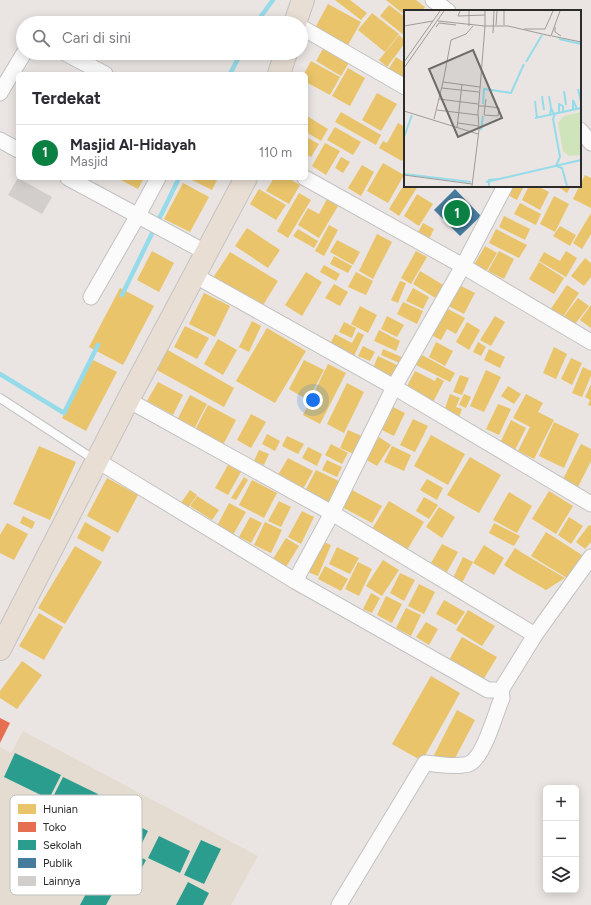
<!DOCTYPE html>
<html lang="id">
<head>
<meta charset="utf-8">
<style>
	:root { --surface:#fff; --page:#f7f7f7; --text:#2b2b33; --muted:#7c7c81; --line:#e1e1e2; --accent:#0b8043 }
	body { margin:0; font-family:Figtree,sans-serif; background:var(--page); color:var(--text) }
	.controls { position:absolute; right:12px; bottom:12px; display:grid; overflow:hidden; border-radius:6px; box-shadow:0 2px 10px #0003 }
	.controls button { width:36px; height:36px; display:grid; place-items:center; padding:0; border:0; border-bottom:1px solid var(--line); background:var(--surface); color:var(--text); font:20px sans-serif }
	.you { position:absolute; left:313px; top:400px; width:14px; height:14px; margin:-10px; border:3px solid #fff; border-radius:50%; background:#1a73e8; box-shadow:0 0 0 6px #1a73e833 }
	.badge { display:grid; place-items:center; width:26px; height:26px; border-radius:50%; background:var(--accent); color:#fff; font-size:13px; font-weight:700 }
	.pin { position:absolute; translate:-50% -50%; border:2px solid #fff; box-shadow:0 1px 4px #0006 }
	.list { margin:0; padding:0; list-style:none }
	h2 { display:flex; justify-content:space-between; align-items:center; height:52px; margin:0; padding:0 16px; font-size:17px }
	h2 small { font-size:13px; font-weight:400; color:var(--muted) }
	.list li { display:grid; grid-template-columns:26px 1fr auto; gap:12px; align-items:center; box-sizing:border-box; height:56px; padding:0 16px; border-top:1px solid var(--line) }
	.list b { display:block; font-size:15px; white-space:nowrap }
	.list p { margin:0; font-size:13px; white-space:nowrap; color:var(--muted) }
	.list em { font-size:13px; font-style:normal; color:var(--muted) }
	.icon { flex:none; width:22px; height:22px; fill:none; stroke:currentColor; stroke-width:2; stroke-linecap:round; stroke-linejoin:round }
	.map { position:relative; flex:none; width:591px; height:905px; overflow:hidden }
	.search { position:absolute; background:var(--surface); box-shadow:0 2px 10px #0003; left:16px; top:16px; width:292px; height:44px; display:flex; align-items:center; gap:10px; box-sizing:border-box; padding:0 14px; border-radius:22px; color:var(--muted); font-size:15px }
	.panel { position:absolute; background:var(--surface); box-shadow:0 2px 10px #0003; left:16px; top:72px; width:292px; height:108px; border-radius:6px }
	.map>svg:first-child { display:block }
	.education { fill:#e4dcd0 }
	.homes { fill:#e9c46a }
	.shops { fill:#e76f51 }
	.schools { fill:#2a9d8f }
	.public { fill:#457b9d }
	.lines { fill:none; stroke-linecap:round; stroke-linejoin:round }
	.stream { stroke:#96dbea; stroke-width:4.5 }
	.building { fill:#d1cecb }
	.service-casing { stroke:#c3c2c2; stroke-width:10 }
	.minor-casing { stroke:#c3c2c2; stroke-width:17 }
	.trunk-casing { stroke:#c5c3c2; stroke-width:24 }
	.service { stroke:#fcfbfb; stroke-width:8 }
	.minor { stroke:#fcfbfb; stroke-width:15 }
	.trunk { stroke:#e8ded4; stroke-width:22 }
	.inset-river { fill:none; stroke:#96dbea; stroke-width:2 }
	.inset-road { fill:none; stroke:#9e9b99; stroke-width:1 }
	.view { fill:#6e6c6b; fill-opacity:0.15; stroke:#6e6c6b; stroke-width:2 }
	.inset-edge { fill:none; stroke:#2b2b2b; stroke-width:2 }
	.key { fill:#fff; stroke:#bfbfbf; stroke-width:1 }
	.key-label { font-size:11px; fill:#2b2b2b }
</style>
</head>
<body>
<div class="map">
<svg width="591" height="905" viewBox="0 0 591 905">
	<rect width="100%" height="100%" fill="#eae5e2"/>
	<path class="education" d="M23 731 258 856 231 905H0V747L11 753Z"/>
	<g class="homes">
		<path d="M335 0H350L367 13 361 20Z"/>
		<path d="M386 0H416L425 7 422 11H405V15Z"/>
		<path d="M328 4 361 22 348 45 315 28Z"/>
		<path d="M389 5 405 17V36L380 16Z"/>
		<path d="M372 13 399 34 385 52 358 30Z"/>
		<path d="M399 35 405 40V43L387 67 379 60Z"/>
		<path d="M324 47 350 61 341 76 316 61Z"/>
		<path d="M396 57 405 63V82L388 70Z"/>
		<path d="M311 61 340 77 330 95 306 82V74H304Z"/>
		<path d="M348 68 365 78 350 106 332 96Z"/>
		<path d="M377 93 397 104 381 131 362 120Z"/>
		<path d="M341 112 381 135 376 145 335 122Z"/>
		<path d="M307 116 328 129 321 141 306 132Z"/>
		<path d="M398 123 405 127V156L402 161 379 148 383 141 387 143Z"/>
		<path d="M335 127 361 142 353 155 327 140Z"/>
		<path d="M306 137 319 144 311 157 306 154Z"/>
		<path d="M325 143 340 151 326 175 312 166Z"/>
		<path d="M341 157 350 162 343 173 335 168Z"/>
		<path d="M383 163 404 175 388 203 367 191Z"/>
		<path d="M362 165 374 172 361 196 348 188Z"/>
		<path d="M585 175 591 178V208L573 199Z"/>
		<path d="M117 178H144L138 189Z"/>
		<path d="M188 178H218L212 190Z"/>
		<path d="M274 178H288L300 185 289 204 266 191Z"/>
		<path d="M183 183 209 197 190 232 164 219Z"/>
		<path d="M405 183V186H418L399 216 389 209Z"/>
		<path d="M513 186H524L517 200 508 195Z"/>
		<path d="M529 186H537L549 192 540 210 522 200Z"/>
		<path d="M557 186H571L567 193Z"/>
		<path d="M259 189 286 205 276 220 250 204Z"/>
		<path d="M299 193 311 200 288 238 277 231Z"/>
		<path d="M417 194 433 204 419 226 404 216Z"/>
		<path d="M554 196 569 204 555 232 540 224Z"/>
		<path d="M327 199 338 206 319 238 298 225 308 208 319 214Z"/>
		<path d="M520 203 541 214 536 225 514 214Z"/>
		<path d="M591 213V234L582 249 573 243Z"/>
		<path d="M504 216 530 229 525 240 499 227Z"/>
		<path d="M423 223 434 229 426 245 415 238Z"/>
		<path d="M329 225 338 230 324 256 315 251Z"/>
		<path d="M560 226 576 235 570 246 553 236Z"/>
		<path d="M247 228 280 250 268 268 235 246Z"/>
		<path d="M298 229 318 241 314 248 293 236Z"/>
		<path d="M496 229 527 245 519 258 489 243Z"/>
		<path d="M377 234 392 242 373 279 359 271Z"/>
		<path d="M337 240 360 252 353 265 330 252Z"/>
		<path d="M485 246 497 253 487 270H485L502 279 499 286 471 270Z"/>
		<path d="M152 251 174 263 159 292 137 280Z"/>
		<path d="M416 251 427 257 411 284 401 278Z"/>
		<path d="M499 251 514 259 504 279 488 271Z"/>
		<path d="M566 251 577 258 566 277 539 261 544 252 560 261Z"/>
		<path d="M230 252 278 281 260 310 211 281Z"/>
		<path d="M334 256 352 266 348 273 330 264Z"/>
		<path d="M585 258 591 263V277L584 286 571 276Z"/>
		<path d="M539 262 564 278 554 294 529 279Z"/>
		<path d="M324 265 340 274 336 281 320 272Z"/>
		<path d="M420 271 445 286 437 299 413 284Z"/>
		<path d="M306 272 322 282 302 316 285 305Z"/>
		<path d="M356 272 373 281 366 295 348 287Z"/>
		<path d="M400 281 406 283 398 303 391 300Z"/>
		<path d="M334 284 348 292 340 306 325 298Z"/>
		<path d="M459 285 475 293 464 314 447 305Z"/>
		<path d="M567 285 579 293 560 321 548 313Z"/>
		<path d="M120 288 154 306 123 365 89 347Z"/>
		<path d="M413 288 429 297 423 309 406 301Z"/>
		<path d="M204 293 230 306 215 337 189 324Z"/>
		<path d="M578 298 589 306 572 328 561 320Z"/>
		<path d="M403 302 423 311 417 324 397 314Z"/>
		<path d="M591 305V328L580 320Z"/>
		<path d="M360 306 377 315 368 333 351 324Z"/>
		<path d="M446 308 465 318 456 334 447 329 441 340 431 335Z"/>
		<path d="M387 316 404 325 397 337 381 329Z"/>
		<path d="M495 316 505 322 491 346 480 340Z"/>
		<path d="M252 321 261 326 249 352 239 347Z"/>
		<path d="M344 322 356 328 352 338 339 332Z"/>
		<path d="M467 322 480 330 469 350 456 342Z"/>
		<path d="M185 326 209 338 197 359 174 347Z"/>
		<path d="M267 328 306 351 275 403 236 381Z"/>
		<path d="M379 330 400 341 396 351 374 341Z"/>
		<path d="M358 332 364 335 353 358 329 346 335 334 352 343Z"/>
		<path d="M218 339 237 350 223 375 204 364Z"/>
		<path d="M436 342 453 351 445 366 429 357Z"/>
		<path d="M478 342 486 347 481 356 473 352Z"/>
		<path d="M363 346 375 352 370 361 358 356Z"/>
		<path d="M554 347 567 354 556 379 543 373Z"/>
		<path d="M166 349 234 388 224 407 155 369Z"/>
		<path d="M383 349 404 358 402 364 381 355Z"/>
		<path d="M489 349 505 357 500 368 484 360Z"/>
		<path d="M422 355 455 373 450 382 416 365Z"/>
		<path d="M378 356 399 366 394 378 373 368Z"/>
		<path d="M571 358 582 363 572 385 561 379Z"/>
		<path d="M93 360 117 372 86 431 62 418Z"/>
		<path d="M304 360 324 370 308 400 289 389Z"/>
		<path d="M328 364 346 373 320 424 303 415Z"/>
		<path d="M583 367 591 371V376L582 397 572 393Z"/>
		<path d="M486 370 501 377 484 412 470 406Z"/>
		<path d="M415 371 435 381 437 377 444 381 432 404 405 390Z"/>
		<path d="M460 375 469 378 462 395 453 392Z"/>
		<path d="M158 382 183 395 173 415 147 401Z"/>
		<path d="M347 383 364 392 344 433 327 424Z"/>
		<path d="M591 384V406L588 405 590 400 585 397Z"/>
		<path d="M508 386 521 394 514 404 501 396Z"/>
		<path d="M450 394 460 398 456 407 462 409 459 417 444 411Z"/>
		<path d="M464 394 471 397 466 408 459 405Z"/>
		<path d="M526 394 543 403 538 412 554 420 534 459 518 451 530 427 513 418Z"/>
		<path d="M190 395 207 404 194 429 177 420Z"/>
		<path d="M498 404 511 409 499 435 486 429Z"/>
		<path d="M208 405 236 420 223 445 195 430Z"/>
		<path d="M393 407 405 413 394 436 382 430Z"/>
		<path d="M251 414 266 422 251 448 237 440Z"/>
		<path d="M413 419 428 426 415 452 400 445Z"/>
		<path d="M511 420 526 428 515 450 500 443Z"/>
		<path d="M554 422 579 434 564 468 539 456Z"/>
		<path d="M348 430 364 437 356 455 340 448Z"/>
		<path d="M267 434 280 441 275 451 262 444Z"/>
		<path d="M431 435 465 454 448 485 414 466Z"/>
		<path d="M287 436 304 444 298 454 282 446Z"/>
		<path d="M379 437 391 445 377 466 365 459Z"/>
		<path d="M331 444 348 453 342 464 325 455Z"/>
		<path d="M581 444 591 449V461L577 489 562 481Z"/>
		<path d="M39 446 76 462 50 520 13 504Z"/>
		<path d="M392 446 411 455 404 471 384 462Z"/>
		<path d="M308 447 322 454 317 466 302 458Z"/>
		<path d="M259 450 269 454 264 465 254 461Z"/>
		<path d="M470 457 501 475 479 513 447 495Z"/>
		<path d="M288 458 313 471 303 489 278 475Z"/>
		<path d="M327 460 342 467 337 477 322 470Z"/>
		<path d="M228 465 241 472 228 495 215 488Z"/>
		<path d="M316 470 341 482 328 507 303 495Z"/>
		<path d="M244 477 248 480 236 500 231 498Z"/>
		<path d="M107 478 138 495 118 533 87 516Z"/>
		<path d="M427 479 443 488 437 500 420 490Z"/>
		<path d="M252 480 277 493 264 518 239 505Z"/>
		<path d="M190 490 197 495 185 512 178 507Z"/>
		<path d="M352 490 382 506 372 523 342 507Z"/>
		<path d="M549 491 573 506 556 534 532 519Z"/>
		<path d="M509 492 532 506 517 533 493 520Z"/>
		<path d="M197 496 219 510 212 520 190 506Z"/>
		<path d="M424 497 438 505 429 519 416 511Z"/>
		<path d="M279 501 291 507 281 527 268 521Z"/>
		<path d="M389 501 424 522 404 555 369 534Z"/>
		<path d="M229 503 246 512 233 535 217 526Z"/>
		<path d="M439 507 455 517 442 538 426 527Z"/>
		<path d="M302 511 314 517 301 544 288 537Z"/>
		<path d="M23 516 35 522 32 529 20 523Z"/>
		<path d="M250 517 262 523 251 543 239 537Z"/>
		<path d="M569 517 583 526 571 544 558 535Z"/>
		<path d="M85 522 111 537 103 552 77 538Z"/>
		<path d="M265 522 282 530 271 553 254 545Z"/>
		<path d="M7 523 28 534 14 560 0 553V535Z"/>
		<path d="M494 523 520 536 514 546 489 533Z"/>
		<path d="M589 525 591 526V542L585 549 576 542Z"/>
		<path d="M546 532 582 555 567 578 531 556Z"/>
		<path d="M286 538 299 546 286 567 273 559Z"/>
		<path d="M321 541 331 545 318 576 308 572Z"/>
		<path d="M442 544 458 552 447 572 431 563Z"/>
		<path d="M484 545 504 558 494 575 473 563Z"/>
		<path d="M75 546 102 562 65 624 38 608Z"/>
		<path d="M337 547 359 558 350 574 329 564Z"/>
		<path d="M515 548 524 554 565 578 546 590 513 571 504 565Z"/>
		<path d="M463 557 473 562 462 583 453 578Z"/>
		<path d="M383 560 399 570 382 596 366 586Z"/>
		<path d="M358 562 372 569 359 596 345 589Z"/>
		<path d="M325 566 348 579 341 591 318 579Z"/>
		<path d="M400 573 415 580 404 601 390 593Z"/>
		<path d="M419 584 435 592 424 614 408 606Z"/>
		<path d="M371 593 380 598 372 613 363 609Z"/>
		<path d="M386 596 402 604 392 623 377 615Z"/>
		<path d="M444 600 465 612 456 625 436 614Z"/>
		<path d="M406 608 421 615 411 636 396 628Z"/>
		<path d="M468 610 495 626 482 646 456 630Z"/>
		<path d="M39 613 63 627 44 660 19 646Z"/>
		<path d="M426 622 438 629 429 645 416 637Z"/>
		<path d="M462 637 497 657 483 680 449 660Z"/>
		<path d="M22 661 42 675 17 709 0 698V691Z"/>
		<path d="M431 676 460 693 422 761 392 744Z"/>
		<path d="M457 710 475 720 452 764 434 755Z"/>
	</g>
	<path class="shops" d="M0 718 10 723 0 743Z"/>
	<g class="schools">
		<path d="M15 753 61 775 49 799 4 777Z"/>
		<path d="M63 777 98 794 86 818 51 801Z"/>
		<path d="M131 822 148 831 138 851 121 843Z"/>
		<path d="M159 836 190 851 180 873 148 858Z"/>
		<path d="M201 840 221 849 204 884 184 875Z"/>
		<path d="M112 843 146 860 134 883 100 866Z"/>
		<path d="M99 869 120 880 106 905H80Z"/>
		<path d="M188 882 209 893 203 905H176Z"/>
	</g>
	<path class="public" d="M455 189 481 216 460 236 434 210Z"/>
	<g class="lines">
		<g class="stream">
			<path d="M256 23 273 0"/>
			<path d="M230 74 241 53"/>
			<path d="M122 295 179 178"/>
			<path d="M0 374 64 413 98 345"/>
		</g>
	</g>
	<path class="building" d="M18 178 52 197 42 214 8 195Z"/>
	<g class="lines">
		<g class="service-casing">
			<path id="service" d="M0 398 95 460"/>
		</g>
		<g class="minor-casing">
			<g id="minor">
				<path d="M433 0 448 11"/>
				<path d="M301 27 405 87"/>
				<path d="M65 53 105 74"/>
				<path d="M0 93 24 53"/>
				<path d="M580 130 591 143"/>
				<path d="M0 140 18 150"/>
				<path d="M68 178 207 253"/>
				<path d="M305 178 463 266 591 342"/>
				<path d="M194 275 394 387 591 504"/>
				<path d="M91 297 137 217 158 178"/>
				<path d="M128 400 332 513 535 635"/>
				<path d="M98 461 295 581 488 690H501L535 635 591 557"/>
				<path d="M295 581 332 513 394 387 463 266 505 186"/>
				<path d="M339 905 425 763C438 764 450 767 463 765 468 765 473 762 476 758 486 746 494 719 500 703L502 698 501 690"/>
			</g>
		</g>
		<g class="trunk-casing">
			<g id="trunk">
				<path d="M295 23 303 0"/>
				<path d="M279 74 286 53"/>
				<path d="M0 649 128 400 246 178"/>
			</g>
		</g>
		<use href="#service" class="service"/>
		<use href="#minor" class="minor"/>
		<use href="#trunk" class="trunk"/>
	</g>
	<g transform="translate(404 10)">
		<rect width="177" height="177" fill="#eae5e2"/>
		<path d="M177 102V145L165 146 159 141 154 113 160 106Z" fill="#cfe4bb"/>
		<path class="inset-river" d="M155 29 177 34M122 52 138 25M174 79 177 92M160 81 162 95M138 86 140 100M145 86 147 98M131 91 133 108M79 94 80 79 107 83 120 54M169 99V90L173 99M155 103V94L159 96V102M151 104 149 109 156 147 152 156 158 158 163 176M146 105 147 98 150 104M131 108 177 98M77 120 79 106M0 127 8 105M0 164 67 172M82 172 177 150M85 176V170L93 169"/>
		<path class="inset-road" d="M56 1 54 6 81 5M65 1V16M34 11 81 16M92 15 93 1M100 15V1M0 16 29 11M81 16V1M32 17 35 13 52 15M151 17V22L157 26M120 19H141L149 1M89 23 90 1M148 26 177 32M0 52 36 1M0 58 40 1M39 72 47 30 62 24 69 16M38 78 75 82M35 89 74 94M75 96H81L95 98 94 106 80 105 81 96 82 89M33 100 74 105M0 101 74 124M30 109 39 72 76 77M54 113 75 116M53 118 58 74M0 165 68 174M68 176 75 120 74 103 81 16H104L147 26 156 1"/>
		<path class="view" d="M69 40 98 108 54 127 25 59Z"/>
		<rect width="177" height="177" class="inset-edge"/>
	</g>
	<rect x="10" y="795" width="132" height="100" rx="6" class="key"/>
	<rect x="18" y="804" width="18" height="10" fill="#e9c46a"/>
	<rect x="18" y="822" width="18" height="10" fill="#e76f51"/>
	<rect x="18" y="840" width="18" height="10" fill="#2a9d8f"/>
	<rect x="18" y="858" width="18" height="10" fill="#457b9d"/>
	<rect x="18" y="876" width="18" height="10" fill="#d1cecb"/>
	<g class="key-label">
		<text x="43" y="813">Hunian</text>
		<text x="43" y="831">Toko</text>
		<text x="43" y="849">Sekolah</text>
		<text x="43" y="867">Publik</text>
		<text x="43" y="885">Lainnya</text>
	</g>
</svg>
<div class="controls">
<button>+</button>
<button>−</button>
<button><svg class="icon" aria-label="layers" viewBox="0 0 24 24"><path d="M12 4l9 5-9 5-9-5zM3 14l9 5 9-5"/></svg></button>
</div>
<div class="you"></div>
<div class="pin badge" style="left:457px;top:213px">1</div>
<div class="search"><svg class="icon" aria-label="search" viewBox="0 0 24 24"><circle cx="10" cy="10" r="6"/><path d="M15 15l6 6"/></svg>Cari di sini</div>
<section class="panel">
<h2>Terdekat<small></small></h2>
<ul class="list">
<li><span class="badge">1</span><div><b>Masjid Al-Hidayah</b><p>Masjid</p></div><em>110 m</em></li>
</ul>
</section>
</div>
</body>
</html>
